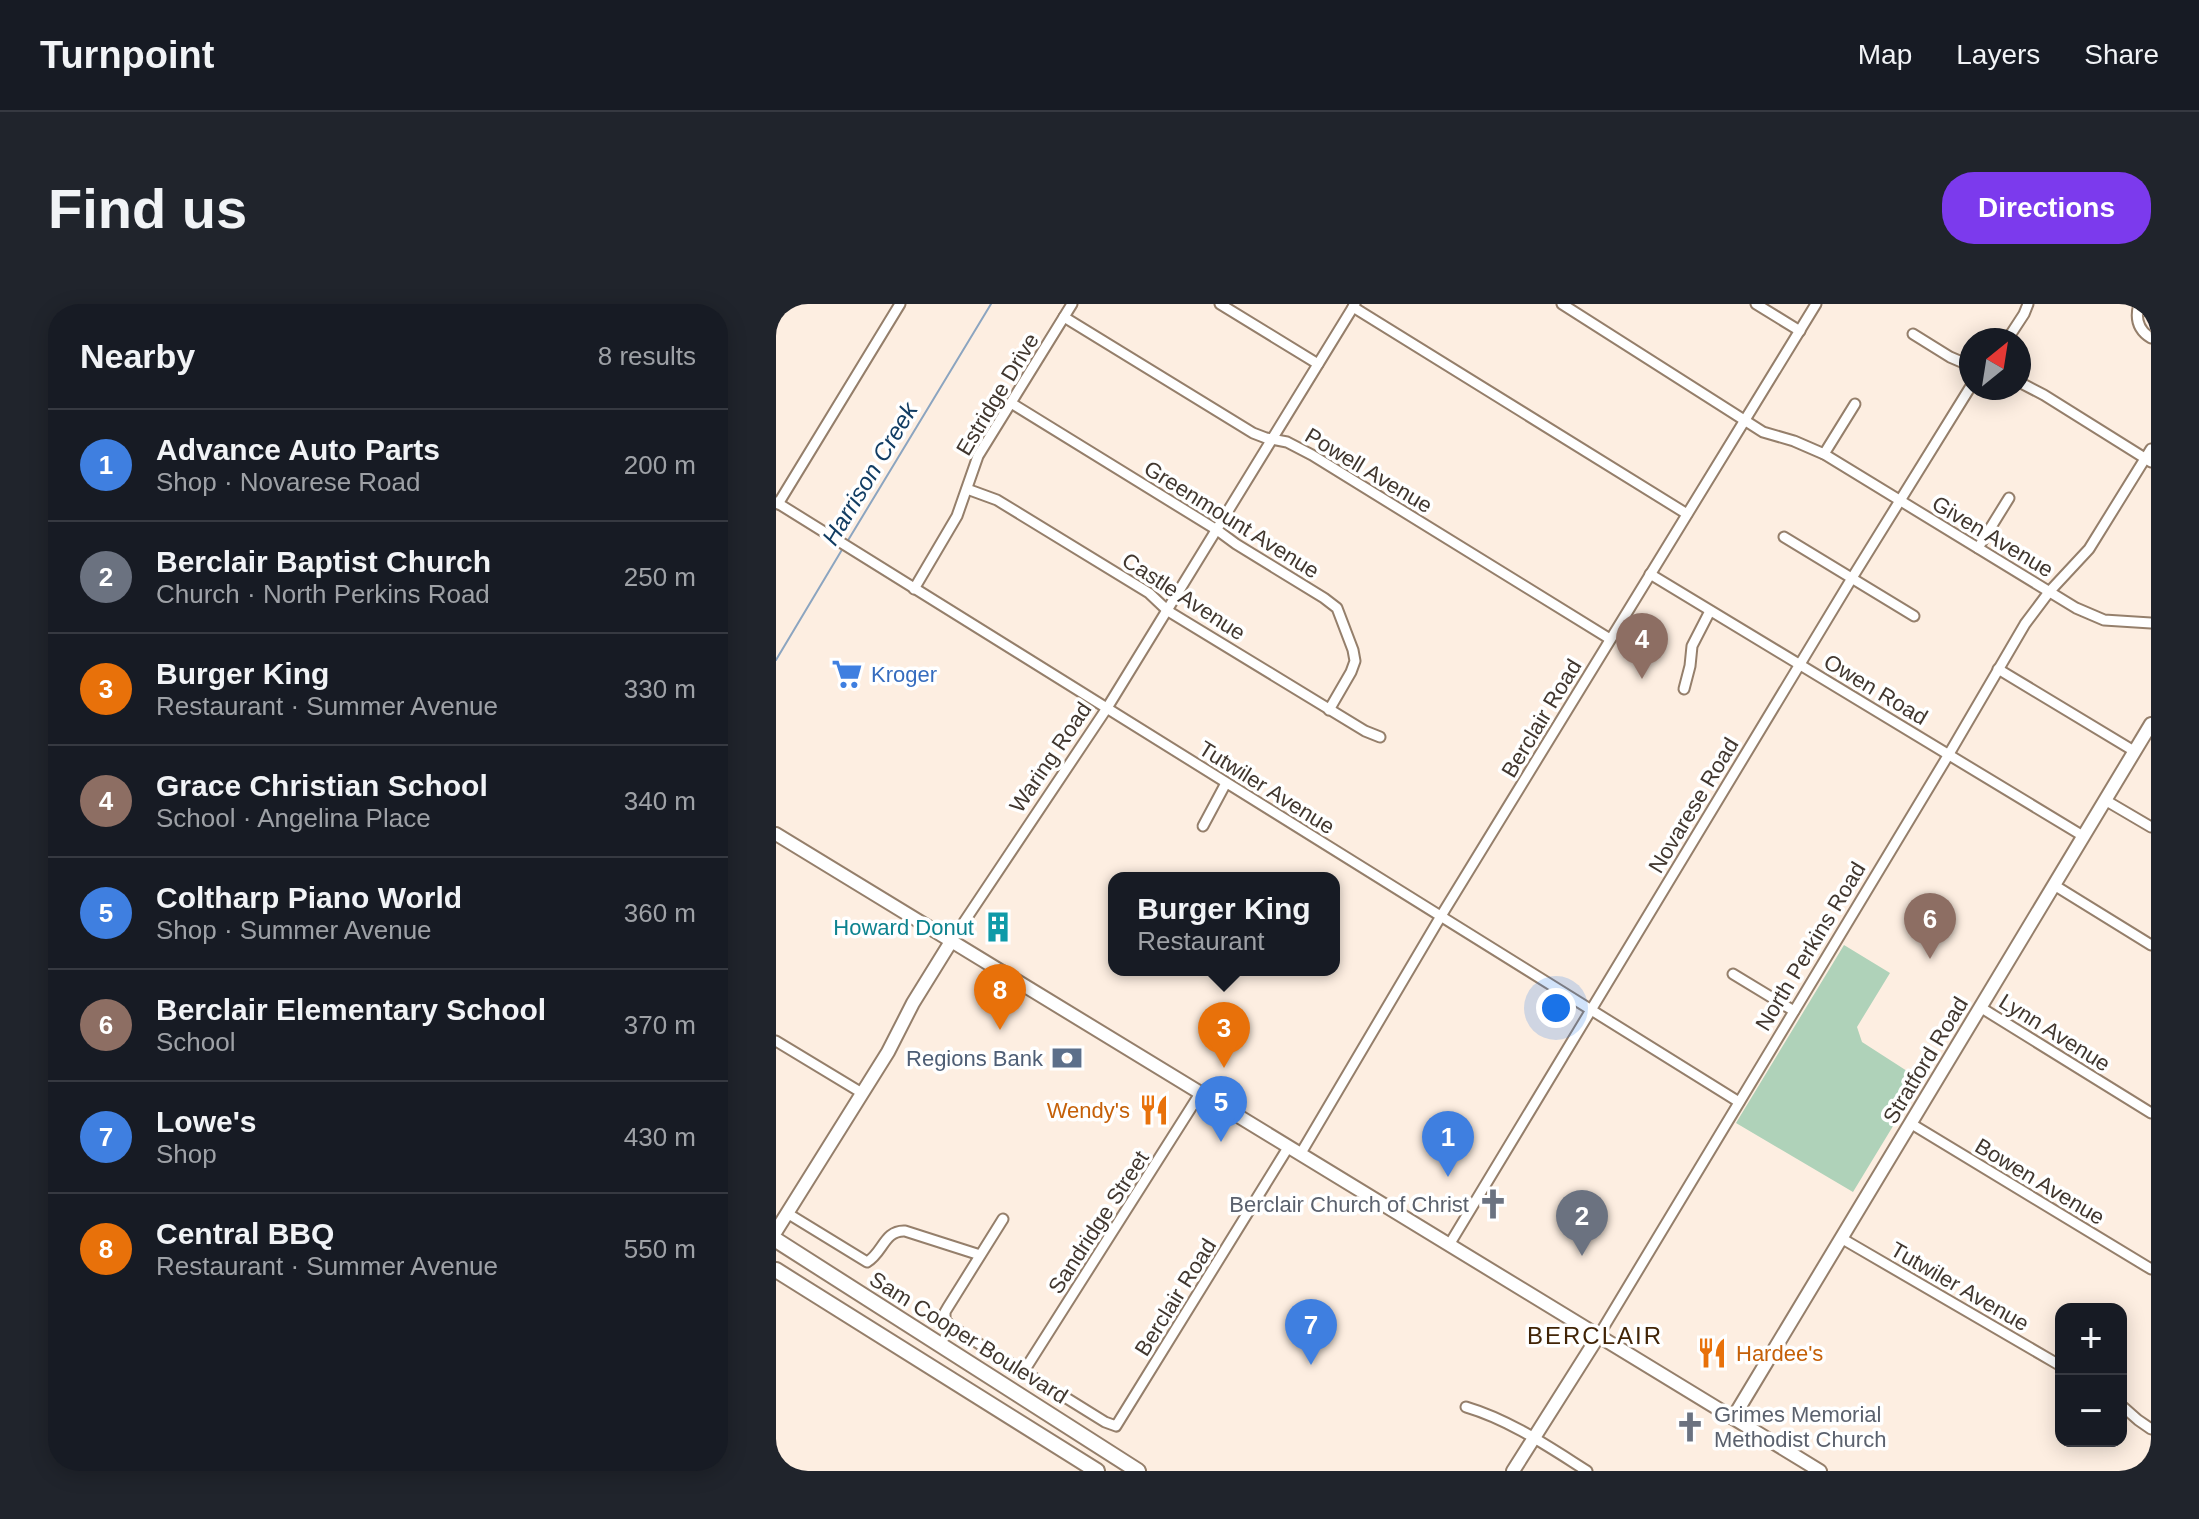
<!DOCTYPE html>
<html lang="en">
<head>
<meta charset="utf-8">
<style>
	:root { --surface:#171b24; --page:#20242c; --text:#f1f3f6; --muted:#9ea1a6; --line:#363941; --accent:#7c3aed }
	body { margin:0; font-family:Helvetica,sans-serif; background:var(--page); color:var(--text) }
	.controls { position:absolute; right:24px; bottom:24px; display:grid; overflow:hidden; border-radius:16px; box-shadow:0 4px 20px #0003 }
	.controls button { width:72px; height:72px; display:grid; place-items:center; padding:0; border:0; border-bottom:2px solid var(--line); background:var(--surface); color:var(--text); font:40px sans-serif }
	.compass { position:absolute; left:1183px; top:24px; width:72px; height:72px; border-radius:50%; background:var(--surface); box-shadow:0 4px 20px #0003; rotate:30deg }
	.you { position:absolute; left:780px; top:704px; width:28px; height:28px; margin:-20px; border:6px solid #fff; border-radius:50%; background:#1a73e8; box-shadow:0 0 0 12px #1a73e833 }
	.badge { display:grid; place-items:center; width:52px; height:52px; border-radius:50%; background:var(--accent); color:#fff; font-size:26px; font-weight:700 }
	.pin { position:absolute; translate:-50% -66px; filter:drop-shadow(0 2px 4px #0008) }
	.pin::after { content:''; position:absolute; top:42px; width:28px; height:24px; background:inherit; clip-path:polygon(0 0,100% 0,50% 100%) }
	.popup { position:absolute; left:332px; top:568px; width:232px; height:104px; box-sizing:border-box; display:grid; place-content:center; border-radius:16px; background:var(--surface); filter:drop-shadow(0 2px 6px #0005); font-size:26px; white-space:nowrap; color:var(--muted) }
	.popup b { font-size:30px; color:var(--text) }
	.popup::after { content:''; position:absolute; left:50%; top:100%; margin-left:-16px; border:16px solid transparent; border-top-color:var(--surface) }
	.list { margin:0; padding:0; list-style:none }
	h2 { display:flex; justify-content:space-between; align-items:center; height:104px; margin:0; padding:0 32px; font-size:34px }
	h2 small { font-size:26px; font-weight:400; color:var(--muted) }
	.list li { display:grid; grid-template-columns:52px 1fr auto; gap:24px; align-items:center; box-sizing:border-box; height:112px; padding:0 32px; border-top:2px solid var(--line) }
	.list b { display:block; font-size:30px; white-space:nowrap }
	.list p { margin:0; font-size:26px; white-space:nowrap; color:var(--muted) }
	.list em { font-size:26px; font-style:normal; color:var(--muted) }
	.map { position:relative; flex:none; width:1375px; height:1167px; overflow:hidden; border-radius:32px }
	header { display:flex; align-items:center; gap:48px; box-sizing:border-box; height:112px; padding:0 40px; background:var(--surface); border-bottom:2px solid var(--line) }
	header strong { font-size:38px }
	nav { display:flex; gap:44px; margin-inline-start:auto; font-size:28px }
	.intro { display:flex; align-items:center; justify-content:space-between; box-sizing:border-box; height:192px; padding:0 48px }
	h1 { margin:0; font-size:56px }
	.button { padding:20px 36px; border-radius:32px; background:var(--accent); color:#fff; font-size:28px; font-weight:700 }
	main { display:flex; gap:48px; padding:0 48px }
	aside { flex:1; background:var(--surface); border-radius:32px; box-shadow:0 4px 20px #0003 }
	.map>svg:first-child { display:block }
	.green { fill:#afd2b9 }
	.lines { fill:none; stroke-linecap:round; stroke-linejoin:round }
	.stream { stroke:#8ca5c0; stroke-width:2 }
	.minor-casing { stroke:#957f6b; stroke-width:13 }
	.major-casing { stroke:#957f6b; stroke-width:16 }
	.highway-casing { stroke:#957f6b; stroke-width:18 }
	.minor { stroke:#fff; stroke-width:9 }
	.major { stroke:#fff; stroke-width:12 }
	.highway { stroke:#fff; stroke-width:14 }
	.labels { text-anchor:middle; stroke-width:7; stroke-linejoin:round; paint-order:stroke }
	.street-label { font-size:22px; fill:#41372f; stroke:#fff }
	.shop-label { font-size:22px; fill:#366cbe; stroke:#fff; text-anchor:start }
	.culture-label { font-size:22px; fill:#0d838f; stroke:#fff; text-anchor:end }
	.service-label { font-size:22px; fill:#4e5e75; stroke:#fff; text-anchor:end }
	.food-label { font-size:22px; fill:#c56008; stroke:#fff; text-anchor:end }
	.worship-label { font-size:22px; fill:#5b616d; stroke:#fff; text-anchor:end }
	.water-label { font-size:24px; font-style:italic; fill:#123d63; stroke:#fff }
	.neighbourhood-label { font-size:24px; letter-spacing:2px; fill:#412406; stroke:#fff }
</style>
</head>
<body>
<header>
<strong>Turnpoint</strong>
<nav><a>Map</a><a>Layers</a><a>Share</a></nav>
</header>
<div class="intro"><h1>Find us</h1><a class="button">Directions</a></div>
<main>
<aside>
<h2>Nearby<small>8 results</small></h2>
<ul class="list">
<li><span class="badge" style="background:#3f7fe0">1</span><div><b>Advance Auto Parts</b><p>Shop · Novarese Road</p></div><em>200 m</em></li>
<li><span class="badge" style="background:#6b7280">2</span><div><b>Berclair Baptist Church</b><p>Church · North Perkins Road</p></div><em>250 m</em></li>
<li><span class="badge" style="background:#e8710a">3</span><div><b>Burger King</b><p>Restaurant · Summer Avenue</p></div><em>330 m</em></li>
<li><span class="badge" style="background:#8d6e63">4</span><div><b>Grace Christian School</b><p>School · Angelina Place</p></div><em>340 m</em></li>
<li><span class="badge" style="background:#3f7fe0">5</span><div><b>Coltharp Piano World</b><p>Shop · Summer Avenue</p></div><em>360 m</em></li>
<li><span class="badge" style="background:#8d6e63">6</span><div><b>Berclair Elementary School</b><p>School</p></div><em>370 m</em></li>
<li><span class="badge" style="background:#3f7fe0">7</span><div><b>Lowe's</b><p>Shop</p></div><em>430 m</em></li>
<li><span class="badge" style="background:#e8710a">8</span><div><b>Central BBQ</b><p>Restaurant · Summer Avenue</p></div><em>550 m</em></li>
</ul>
</aside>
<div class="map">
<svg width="1375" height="1167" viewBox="0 0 1375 1167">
	<rect width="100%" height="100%" fill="#fdeee1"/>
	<path class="green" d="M1068 641 1114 669 1081 723 1086 738 1145 776 1077 888 960 819Z"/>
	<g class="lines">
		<g class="stream">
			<path d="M71 238 215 0"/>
			<path d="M0 356 67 244"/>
		</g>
		<g class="minor-casing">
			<g id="minor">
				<path d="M444 0 542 60"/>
				<path d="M786 0 987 128 1018 137 1048 150 1300 304 1328 316 1375 319"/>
				<path d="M980 0 1024 27"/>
				<path d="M1363 0C1359 14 1362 26 1375 34"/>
				<path d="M577 3 911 210"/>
				<path d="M288 13 477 129 490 134 511 138 536 151 834 335"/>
				<path d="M1137 30 1174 53 1195 62"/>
				<path d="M1231 36 1248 10 1252 0"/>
				<path d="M1243 78 1268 91 1375 158"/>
				<path d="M235 99 441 226 460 240 548 294 561 304 577 346 579 357 575 368 553 406"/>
				<path d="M1048 150 1079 100"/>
				<path d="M191 185 221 196 373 289 392 307 589 427 604 433"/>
				<path d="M0 198 963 798"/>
				<path d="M2 200 124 0"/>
				<path d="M1008 233 1138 312"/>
				<path d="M1202 244 1233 194"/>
				<path d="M874 270 1307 532"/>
				<path d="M138 285 181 212 202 152 296 0"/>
				<path d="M1222 365 1358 447"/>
				<path d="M908 385 914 362 916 342 934 307"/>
				<path d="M1329 496 1375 523"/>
				<path d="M427 522 450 479"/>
				<path d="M1278 581 1375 641"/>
				<path d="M176 636 331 404 579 0"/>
				<path d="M957 670 1018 707"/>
				<path d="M1204 703 1375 809"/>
				<path d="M0 737 86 789"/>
				<path d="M1134 819 1375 965"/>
				<path d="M525 849 665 612 1040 0"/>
				<path d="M11 909 91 958C107 949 108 926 129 927L204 951"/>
				<path d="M227 915 172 1003 169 1008V1016L176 1023 329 1118 340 1122 513 842"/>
				<path d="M1065 934 1285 1062"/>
				<path d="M673 941 1076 274 1195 82"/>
				<path d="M823 1031 1173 450 1249 320 1273 288 1313 245 1375 145"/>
				<path d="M248 1067 425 788"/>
				<path d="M1345 1101 1362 1116 1375 1125"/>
				<path d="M690 1103C734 1116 773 1143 811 1167"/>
				<path d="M0 1164 7 1167"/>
				<path d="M1368 1167 1375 1156"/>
			</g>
		</g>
		<g class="major-casing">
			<g id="major">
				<path d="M0 530 1044 1167"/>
				<path d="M0 927 112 748 137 699 176 636"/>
				<path d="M957 1114 1375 420"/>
				<path d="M737 1167 823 1031"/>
			</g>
		</g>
		<g class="highway-casing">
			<g id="highway">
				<path d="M0 936 362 1167"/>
				<path d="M0 966 321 1167"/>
			</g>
		</g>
		<use href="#minor" class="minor"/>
		<use href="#major" class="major"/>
		<use href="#highway" class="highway"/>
	</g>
	<defs>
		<g id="supermarket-bare" transform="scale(2.4)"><path d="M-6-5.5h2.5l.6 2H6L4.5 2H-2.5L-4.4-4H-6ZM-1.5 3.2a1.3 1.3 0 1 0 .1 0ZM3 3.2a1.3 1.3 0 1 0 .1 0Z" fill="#3f7fe0" stroke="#fff" stroke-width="2.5" paint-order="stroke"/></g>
		<g id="building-bare" transform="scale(2.4)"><path d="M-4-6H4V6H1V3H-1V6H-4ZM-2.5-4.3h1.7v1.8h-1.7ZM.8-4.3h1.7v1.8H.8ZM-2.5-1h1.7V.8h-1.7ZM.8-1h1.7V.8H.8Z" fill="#0f9aa8" stroke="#fff" stroke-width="2.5" paint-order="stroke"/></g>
		<g id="bank-bare" transform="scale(2.4)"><path d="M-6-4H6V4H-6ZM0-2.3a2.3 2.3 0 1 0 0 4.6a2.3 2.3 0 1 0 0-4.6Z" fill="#5c6f8a" stroke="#fff" stroke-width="2.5" paint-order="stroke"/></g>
		<g id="restaurant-bare" transform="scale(2.4)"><path d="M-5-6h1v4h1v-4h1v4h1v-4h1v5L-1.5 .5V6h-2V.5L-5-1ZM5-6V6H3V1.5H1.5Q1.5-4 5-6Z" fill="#e8710a" stroke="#fff" stroke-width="2.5" paint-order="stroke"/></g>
		<g id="church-bare" transform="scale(2.4)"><path d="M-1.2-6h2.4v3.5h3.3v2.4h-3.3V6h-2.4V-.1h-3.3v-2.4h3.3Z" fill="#6b7280" stroke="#fff" stroke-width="2.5" paint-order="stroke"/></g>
	</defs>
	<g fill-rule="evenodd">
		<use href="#supermarket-bare" x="71" y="370"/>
		<use href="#building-bare" x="222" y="623"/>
		<use href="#bank-bare" x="291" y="754"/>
		<use href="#restaurant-bare" x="378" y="806"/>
		<use href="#church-bare" x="717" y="900"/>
		<use href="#restaurant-bare" x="936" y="1049"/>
		<use href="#church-bare" x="914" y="1123"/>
	</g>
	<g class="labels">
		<g class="street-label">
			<text transform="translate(221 90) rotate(-59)" y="8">Estridge Drive</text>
			<text transform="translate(593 166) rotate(31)" y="8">Powell Avenue</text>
			<text transform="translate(456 215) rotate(32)" y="8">Greenmount Avenue</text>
			<text transform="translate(1217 232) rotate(31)" y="8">Given Avenue</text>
			<text transform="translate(408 292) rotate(33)" y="8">Castle Avenue</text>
			<text transform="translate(1100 385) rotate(31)" y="8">Owen Road</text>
			<text transform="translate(765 414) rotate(-59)" y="8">Berclair Road</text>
			<text transform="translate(274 453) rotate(-56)" y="8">Waring Road</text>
			<text transform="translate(491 483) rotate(32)" y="8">Tutwiler Avenue</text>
			<text transform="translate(917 501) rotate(-59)" y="8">Novarese Road</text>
			<text transform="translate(1034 642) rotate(-59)" y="8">North Perkins Road</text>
			<text transform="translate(1279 728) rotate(32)" y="8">Lynn Avenue</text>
			<text transform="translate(1149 756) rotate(-59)" y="8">Stratford Road</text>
			<text transform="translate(1264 877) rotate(31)" y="8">Bowen Avenue</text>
			<text transform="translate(322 918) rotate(-57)" y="8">Sandridge Street</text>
			<text transform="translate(1184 982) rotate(30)" y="8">Tutwiler Avenue</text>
			<text transform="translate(399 993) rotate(-58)" y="8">Berclair Road</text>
			<text transform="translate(193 1033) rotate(32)" y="8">Sam Cooper Boulevard</text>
		</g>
		<g class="shop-label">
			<text x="95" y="378">Kroger</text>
		</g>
		<g class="culture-label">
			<text x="198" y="631">Howard Donut</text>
		</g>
		<g class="service-label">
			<text x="267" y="762">Regions Bank</text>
		</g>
		<g class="food-label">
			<text x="354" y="814">Wendy's</text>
			<text x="960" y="1057" text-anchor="start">Hardee's</text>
		</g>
		<g class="worship-label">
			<text x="693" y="908">Berclair Church of Christ</text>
			<text x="938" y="1118" text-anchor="start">Grimes Memorial<tspan x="938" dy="25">Methodist Church</tspan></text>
		</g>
		<g class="water-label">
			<text transform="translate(94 170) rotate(-59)" y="8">Harrison Creek</text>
		</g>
		<g class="neighbourhood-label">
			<text x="819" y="1040">BERCLAIR</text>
		</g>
	</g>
</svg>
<div class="controls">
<button>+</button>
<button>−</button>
</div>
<svg class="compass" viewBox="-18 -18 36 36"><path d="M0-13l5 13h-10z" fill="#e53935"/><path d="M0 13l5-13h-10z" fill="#9ea1a6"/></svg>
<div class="you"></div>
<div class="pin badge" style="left:672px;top:873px;background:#3f7fe0">1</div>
<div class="pin badge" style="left:806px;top:952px;background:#6b7280">2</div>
<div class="pin badge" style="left:448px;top:764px;background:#e8710a">3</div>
<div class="popup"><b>Burger King</b>Restaurant</div>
<div class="pin badge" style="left:866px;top:375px;background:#8d6e63">4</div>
<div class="pin badge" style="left:445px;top:838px;background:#3f7fe0">5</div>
<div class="pin badge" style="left:1154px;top:655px;background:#8d6e63">6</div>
<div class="pin badge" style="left:535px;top:1061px;background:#3f7fe0">7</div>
<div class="pin badge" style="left:224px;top:726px;background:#e8710a">8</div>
</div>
</main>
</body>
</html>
